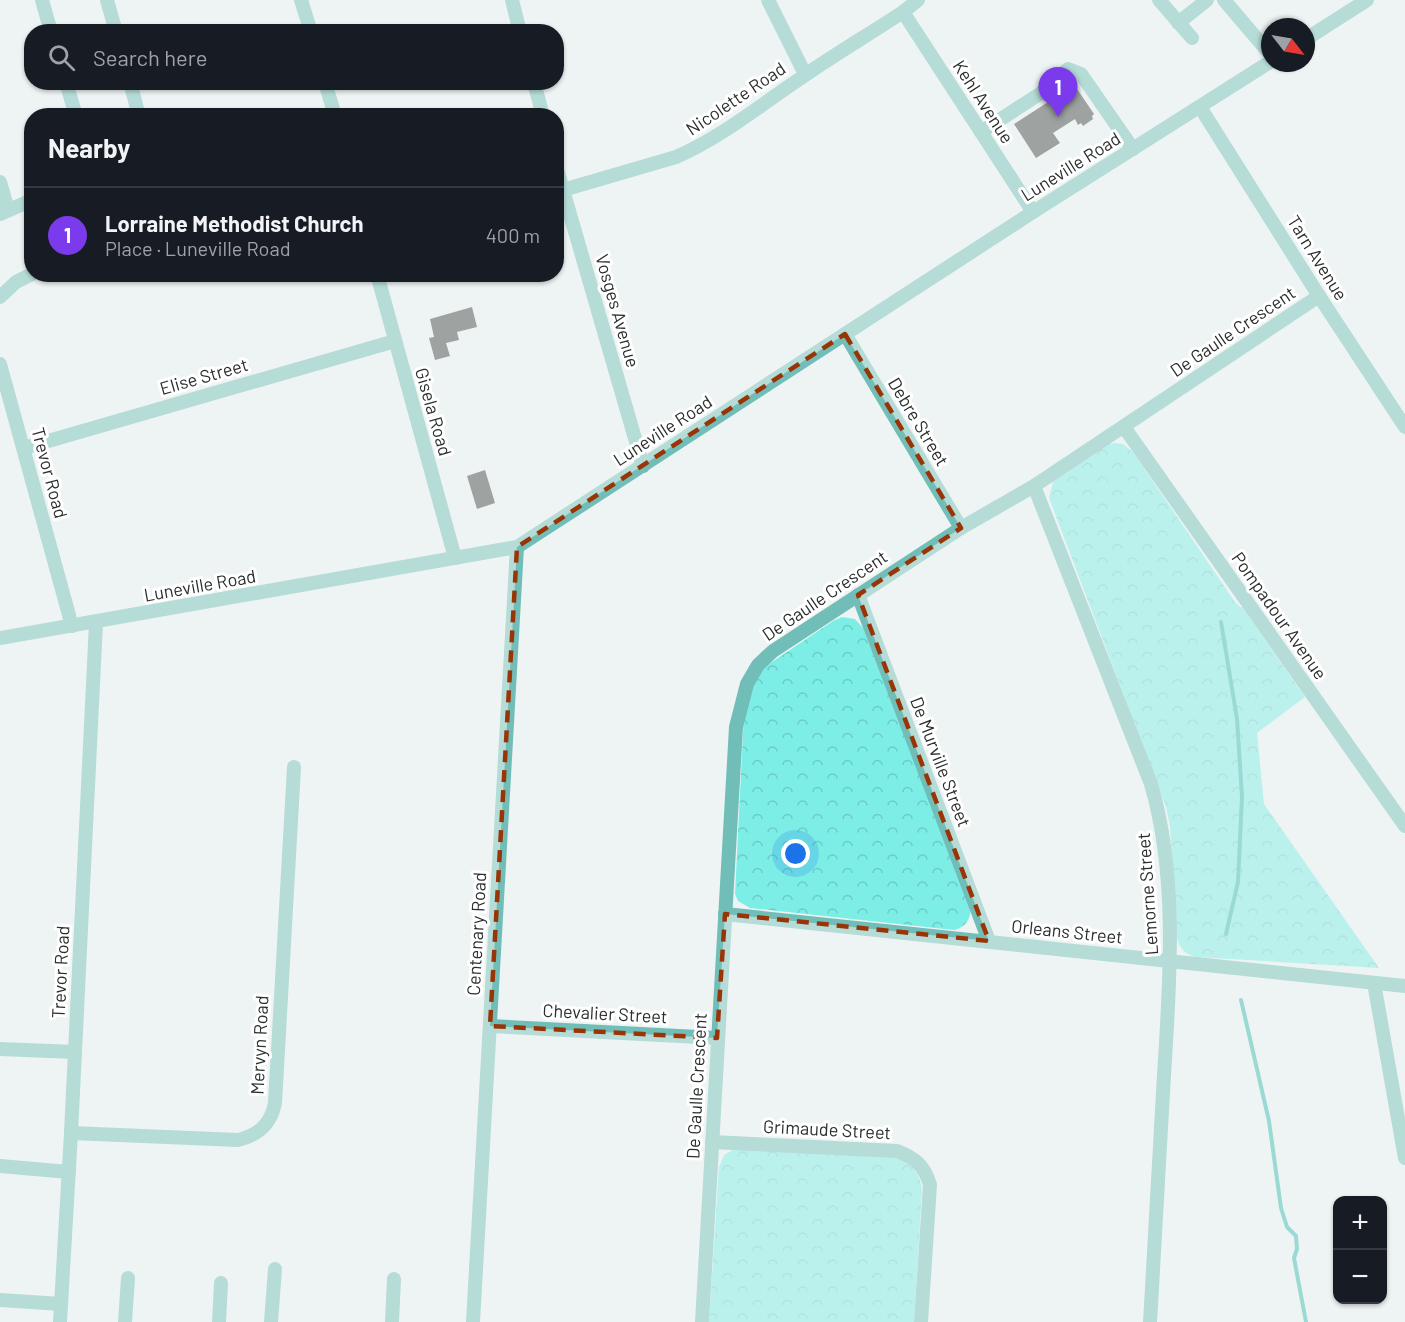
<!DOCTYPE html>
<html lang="en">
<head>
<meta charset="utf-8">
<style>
	:root { --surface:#171b24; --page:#242831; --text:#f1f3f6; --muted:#9ea1a6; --line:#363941; --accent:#7c3aed }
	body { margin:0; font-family:Barlow,sans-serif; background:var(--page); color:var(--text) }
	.controls { position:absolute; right:18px; bottom:18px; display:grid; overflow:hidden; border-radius:12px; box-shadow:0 2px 4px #0004 }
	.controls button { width:54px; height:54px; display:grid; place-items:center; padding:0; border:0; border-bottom:2px solid var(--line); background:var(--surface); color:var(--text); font:30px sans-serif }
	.compass { position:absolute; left:1261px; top:18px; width:54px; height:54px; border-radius:50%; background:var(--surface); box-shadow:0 2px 4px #0004; rotate:121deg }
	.you { position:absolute; left:796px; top:854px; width:21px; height:21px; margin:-15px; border:4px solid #fff; border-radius:50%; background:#1a73e8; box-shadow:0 0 0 9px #1a73e833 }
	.badge { display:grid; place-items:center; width:39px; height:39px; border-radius:50%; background:var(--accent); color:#fff; font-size:20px; font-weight:700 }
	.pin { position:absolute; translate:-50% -50px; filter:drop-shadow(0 2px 3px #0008) }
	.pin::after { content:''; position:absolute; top:32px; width:21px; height:18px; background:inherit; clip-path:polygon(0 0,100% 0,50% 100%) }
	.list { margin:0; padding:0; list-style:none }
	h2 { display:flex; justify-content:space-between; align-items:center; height:78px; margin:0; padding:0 24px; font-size:26px }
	h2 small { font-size:20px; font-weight:400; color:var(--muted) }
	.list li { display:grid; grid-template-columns:39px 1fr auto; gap:18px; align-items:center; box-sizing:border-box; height:96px; padding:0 24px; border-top:2px solid var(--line) }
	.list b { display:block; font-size:22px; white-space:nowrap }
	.list p { margin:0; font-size:20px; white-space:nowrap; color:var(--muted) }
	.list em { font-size:20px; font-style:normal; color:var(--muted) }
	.icon { flex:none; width:33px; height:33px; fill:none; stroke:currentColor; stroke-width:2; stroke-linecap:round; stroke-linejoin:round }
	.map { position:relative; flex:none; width:1405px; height:1322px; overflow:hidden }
	.search { position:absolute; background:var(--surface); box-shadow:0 2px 4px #0004; left:24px; top:24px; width:540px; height:66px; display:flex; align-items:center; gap:15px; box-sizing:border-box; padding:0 21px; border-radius:24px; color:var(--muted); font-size:22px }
	.panel { position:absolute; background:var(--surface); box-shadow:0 2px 4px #0004; left:24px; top:108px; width:540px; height:174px; border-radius:24px }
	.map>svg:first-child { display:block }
	.park { fill:url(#park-crowns) }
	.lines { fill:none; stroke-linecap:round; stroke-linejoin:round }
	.stream { stroke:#37b9b2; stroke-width:4 }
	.building { fill:#3c4241 }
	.minor { stroke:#71beb8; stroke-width:14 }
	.marked { fill:none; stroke:#993407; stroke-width:4.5; stroke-dasharray:12 8; stroke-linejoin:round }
	.labels { text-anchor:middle; stroke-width:6; stroke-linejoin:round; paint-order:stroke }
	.street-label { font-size:18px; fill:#2c2e2e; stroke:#fff }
</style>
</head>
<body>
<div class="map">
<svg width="1405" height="1322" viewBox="0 0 1405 1322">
	<defs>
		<pattern id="park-crowns" width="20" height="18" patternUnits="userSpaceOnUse" patternTransform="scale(1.5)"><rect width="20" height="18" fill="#7ceee6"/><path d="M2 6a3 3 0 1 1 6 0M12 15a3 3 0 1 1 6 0" fill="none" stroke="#6bccc6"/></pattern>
	</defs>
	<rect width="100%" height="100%" fill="#eef4f3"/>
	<g class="park">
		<path d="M1115 443 1123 444 1133 452 1235 602 1240 607H1242L1305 697 1257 733 1264 804 1379 968 1196 957C1182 953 1178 946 1176 932L1170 826 1166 807 1049 498 1053 482 1057 477 1107 444Z"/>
		<path d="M842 617 855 619 863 628 970 906C972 918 966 927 954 930L750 908 738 901 735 894 744 713 745 702 761 671 766 666 833 621Z"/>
		<path d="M736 1148 894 1157C911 1164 920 1171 922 1190L914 1322H709L719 1167 724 1155Z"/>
	</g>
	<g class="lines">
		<g class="stream">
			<path d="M1221 622 1237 719 1242 797 1238 882 1226 934"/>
			<path d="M1241 1000 1269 1121 1281 1208 1287 1227 1296 1236 1297 1249 1294 1258 1306 1322"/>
		</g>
	</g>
	<g class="building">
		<path d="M1071 80 1094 114 1092 116 1093 119 1083 126 1081 123 1078 125 1075 119 1053 133 1060 143 1036 158 1014 124 1059 95 1057 91Z"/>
		<path d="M472 307 477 327 457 332 459 340 446 343 450 356 435 360 429 338 434 337 430 319Z"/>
		<path d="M485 470 495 503 477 509 467 476Z"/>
	</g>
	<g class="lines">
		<g class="minor">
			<path d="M42 0 51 32"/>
			<path d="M107 0 116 32"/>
			<path d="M301 0 311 32"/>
			<path d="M512 0 520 32"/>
			<path d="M768 0 805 74"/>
			<path d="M1159 0 1192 38"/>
			<path d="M1224 0 1270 54"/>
			<path d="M903 12 1033 212"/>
			<path d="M1178 23 1207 0"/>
			<path d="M1306 39 1367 0"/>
			<path d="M66 82 76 116"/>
			<path d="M130 82 139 116"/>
			<path d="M325 82 335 116"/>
			<path d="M534 82 543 116"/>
			<path d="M1200 107 1319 296 1405 427"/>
			<path d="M981 132 1041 93 1068 69 1081 74 1133 149"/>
			<path d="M556 166 643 466"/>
			<path d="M0 182 8 210"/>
			<path d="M556 192 676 157C720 138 758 107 798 80 832 56 868 35 903 12L918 0"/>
			<path d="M0 214 32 200"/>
			<path d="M377 274 455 558"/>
			<path d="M0 297 16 282 32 274"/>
			<path d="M845 334 961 528"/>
			<path d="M0 364 72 626"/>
			<path d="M1124 427 1405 826"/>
			<path d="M24 448 395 341"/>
			<path d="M1034 486 1151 784C1178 876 1170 981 1164 1075 1159 1158 1155 1240 1150 1322"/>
			<path d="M858 595 989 941"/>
			<path d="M0 638 517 547 1033 212 1270 62"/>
			<path d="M725 914 1405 986"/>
			<path d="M1374 983 1405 1158"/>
			<path d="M490 1026 717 1038"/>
			<path d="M0 1049 75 1052"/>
			<path d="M71 1133 238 1140C259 1135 271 1124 275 1103L294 767"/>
			<path d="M712 1142 897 1151C915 1158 925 1166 930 1185L921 1322"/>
			<path d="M0 1166 69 1172"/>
			<path d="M0 1300 61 1304"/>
			<path d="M60 1322 71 1133 96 623"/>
			<path d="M125 1322 128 1278"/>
			<path d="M219 1322 221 1283"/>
			<path d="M271 1322 275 1269"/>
			<path d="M392 1322 394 1279"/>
			<path d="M473 1322 517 547"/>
			<path d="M702 1322 736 727 747 684 758 665 773 651 961 528 1034 486 1319 296"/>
		</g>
	</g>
	<path d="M0 0H1405V1322H0ZM845 334 961 528 858 595 989 941 725 914 717 1038 490 1026 517 547Z" fill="#eef4f3" fill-opacity=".55" fill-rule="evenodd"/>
	<path class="marked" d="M845 334 961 528 858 595 989 941 725 914 717 1038 490 1026 517 547Z"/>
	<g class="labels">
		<g class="street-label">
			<text transform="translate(736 99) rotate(-34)" y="6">Nicolette Road</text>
			<text transform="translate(983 102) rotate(57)" y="6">Kehl Avenue</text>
			<text transform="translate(1071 167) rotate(-32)" y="6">Luneville Road</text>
			<text transform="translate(1317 258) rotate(58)" y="6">Tarn Avenue</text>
			<text transform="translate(617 311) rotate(74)" y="6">Vosges Avenue</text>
			<text transform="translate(1233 332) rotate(-34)" y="6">De Gaulle Crescent</text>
			<text transform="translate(204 377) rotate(-16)" y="6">Elise Street</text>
			<text transform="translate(433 412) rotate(74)" y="6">Gisela Road</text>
			<text transform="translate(918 422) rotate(59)" y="6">Debre Street</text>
			<text transform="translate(663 431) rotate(-33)" y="6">Luneville Road</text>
			<text transform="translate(49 473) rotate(75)" y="6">Trevor Road</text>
			<text transform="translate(200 586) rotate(-10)" y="6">Luneville Road</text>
			<text transform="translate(825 596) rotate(-34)" y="6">De Gaulle Crescent</text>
			<text transform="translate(1279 616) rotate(55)" y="6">Pompadour Avenue</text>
			<text transform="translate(940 762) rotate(69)" y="6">De Murville Street</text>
			<text transform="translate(1148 894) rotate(-94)" y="6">Lemorne Street</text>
			<text transform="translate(1067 932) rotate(6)" y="6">Orleans Street</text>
			<text transform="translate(477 934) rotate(-87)" y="6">Centenary Road</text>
			<text transform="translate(61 972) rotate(-87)" y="6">Trevor Road</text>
			<text transform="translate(605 1014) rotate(3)" y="6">Chevalier Street</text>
			<text transform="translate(260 1045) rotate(-87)" y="6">Mervyn Road</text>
			<text transform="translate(697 1086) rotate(-87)" y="6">De Gaulle Crescent</text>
			<text transform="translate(827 1130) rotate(3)" y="6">Grimaude Street</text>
		</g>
	</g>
</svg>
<div class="controls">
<button>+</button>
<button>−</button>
</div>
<svg class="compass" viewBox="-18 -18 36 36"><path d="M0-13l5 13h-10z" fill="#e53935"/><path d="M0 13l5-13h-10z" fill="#9ea1a6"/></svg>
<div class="you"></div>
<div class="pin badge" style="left:1058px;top:117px">1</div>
<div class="search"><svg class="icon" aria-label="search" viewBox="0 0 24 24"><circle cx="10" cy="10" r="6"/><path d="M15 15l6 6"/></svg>Search here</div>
<section class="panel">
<h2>Nearby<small></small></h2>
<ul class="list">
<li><span class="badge">1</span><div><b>Lorraine Methodist Church</b><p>Place · Luneville Road</p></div><em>400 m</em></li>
</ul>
</section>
</div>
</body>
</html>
